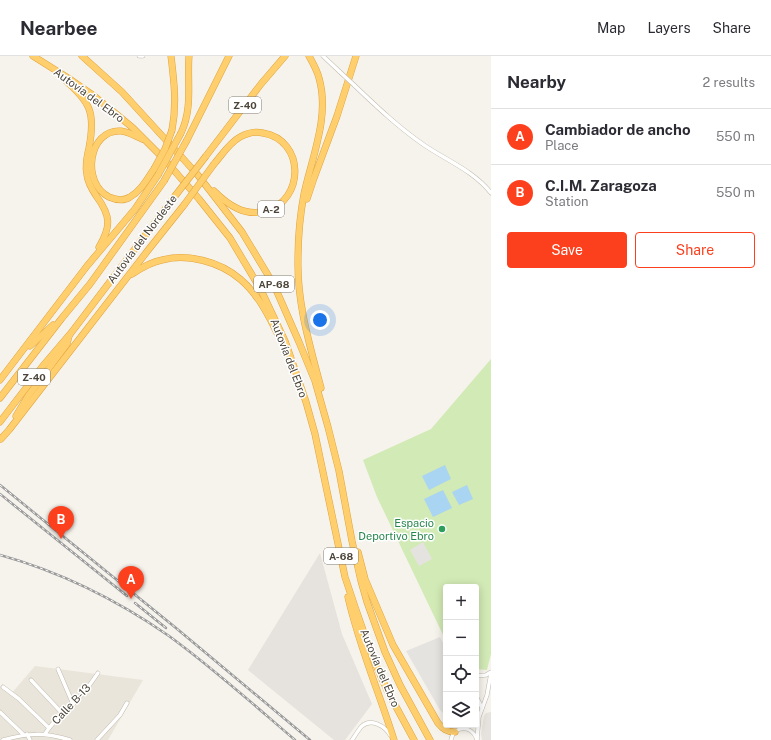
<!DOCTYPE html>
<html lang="en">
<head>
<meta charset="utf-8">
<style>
	:root { --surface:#fff; --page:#f2f2f3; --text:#2b2b33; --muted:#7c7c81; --line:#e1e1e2; --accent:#fc3f1d }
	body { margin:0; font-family:"Public Sans",sans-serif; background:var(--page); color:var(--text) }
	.controls { position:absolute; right:12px; bottom:12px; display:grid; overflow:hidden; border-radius:4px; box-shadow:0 2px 10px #0003 }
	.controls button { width:36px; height:36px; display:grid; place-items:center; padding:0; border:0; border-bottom:1px solid var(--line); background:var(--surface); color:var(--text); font:20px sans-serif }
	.you { position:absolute; left:320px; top:264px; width:14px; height:14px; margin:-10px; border:3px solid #fff; border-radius:50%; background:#1a73e8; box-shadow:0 0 0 6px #1a73e833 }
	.badge { display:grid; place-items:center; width:26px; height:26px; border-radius:50%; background:var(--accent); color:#fff; font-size:13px; font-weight:700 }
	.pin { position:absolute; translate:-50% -33px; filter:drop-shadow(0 1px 2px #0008) }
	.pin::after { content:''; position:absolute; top:21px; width:14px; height:12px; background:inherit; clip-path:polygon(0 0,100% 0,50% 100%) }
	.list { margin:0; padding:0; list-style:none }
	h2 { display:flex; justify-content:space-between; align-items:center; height:52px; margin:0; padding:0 16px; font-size:17px }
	h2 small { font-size:13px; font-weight:400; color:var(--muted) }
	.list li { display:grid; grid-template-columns:26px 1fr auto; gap:12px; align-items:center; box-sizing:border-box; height:56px; padding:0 16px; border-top:1px solid var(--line) }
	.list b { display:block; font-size:15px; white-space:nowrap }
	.list p { margin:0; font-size:13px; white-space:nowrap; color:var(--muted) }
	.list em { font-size:13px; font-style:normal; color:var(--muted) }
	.actions { display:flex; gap:8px; padding:12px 16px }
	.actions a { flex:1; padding:9px 0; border:1px solid var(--accent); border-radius:4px; text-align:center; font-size:14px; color:var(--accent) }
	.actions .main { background:var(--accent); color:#fff }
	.icon { flex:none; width:22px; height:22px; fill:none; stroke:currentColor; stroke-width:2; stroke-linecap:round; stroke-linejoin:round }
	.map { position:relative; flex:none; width:491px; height:684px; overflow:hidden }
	header { display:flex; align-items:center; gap:24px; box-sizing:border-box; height:56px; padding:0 20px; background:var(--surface); border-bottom:1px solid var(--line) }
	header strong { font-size:19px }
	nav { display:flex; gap:22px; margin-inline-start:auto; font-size:14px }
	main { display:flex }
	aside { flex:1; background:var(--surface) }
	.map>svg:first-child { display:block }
	.residential { fill:#eae5da }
	.industrial { fill:#e6e2dd }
	.green { fill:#d2eab5 }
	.parking { fill:#e5e3e0 }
	.water { fill:#a9d4f2 }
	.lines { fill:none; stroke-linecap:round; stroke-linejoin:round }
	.minor-casing { stroke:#c2bbae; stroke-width:4.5 }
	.motorway-casing { stroke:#e0a43c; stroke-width:7 }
	.minor { stroke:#fff; stroke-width:3.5 }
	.motorway { stroke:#ffcf6e; stroke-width:6 }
	.rail-casing { stroke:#9a9a9a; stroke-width:2.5 }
	.rail { stroke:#fff; stroke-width:1; stroke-dasharray:3; stroke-linecap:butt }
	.minor-bridge-casing { stroke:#c2bbae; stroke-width:4.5; stroke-linecap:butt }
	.motorway-bridge-casing { stroke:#e0a43c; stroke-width:7; stroke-linecap:butt }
	.minor-bridge { stroke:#fff; stroke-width:3.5 }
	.motorway-bridge { stroke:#ffcf6e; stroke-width:6 }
	.leisure-dot { fill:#2e9e5b; stroke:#fff; stroke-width:1.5 }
	.labels { text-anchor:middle; stroke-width:3; stroke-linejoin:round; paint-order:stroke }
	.shield { fill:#fff; stroke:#817c74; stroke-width:1 }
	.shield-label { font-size:10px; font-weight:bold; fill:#4b4439 }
	.street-label { font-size:11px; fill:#4b4439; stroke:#fff }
	.leisure-label { font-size:11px; fill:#27864d; stroke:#fff; text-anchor:end }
</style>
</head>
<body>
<header>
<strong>Nearbee</strong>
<nav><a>Map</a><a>Layers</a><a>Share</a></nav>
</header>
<main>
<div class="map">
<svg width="491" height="684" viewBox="0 0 491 684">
	<rect width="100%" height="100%" fill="#f6f3ec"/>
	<path class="residential" d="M35 610 143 624 108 684H0V630L11 638Z"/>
	<g class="industrial">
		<path d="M320 497 342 578 372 648 345 684H334L248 614Z"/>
		<path d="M491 656V684H482L481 678 484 660 486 657Z"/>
	</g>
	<path class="green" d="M491 303V598L487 614 476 613V531H446V585L377 441 363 404 431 373Z"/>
	<g class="parking">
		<path d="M423 486 432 503 419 510 410 494Z"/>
		<path d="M440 581 446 593V659H445L440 654 406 595Z"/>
	</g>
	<g class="water">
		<path d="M445 409 451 423 429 434 422 420Z"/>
		<path d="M467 429 473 443 459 449 452 436Z"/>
		<path d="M443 434 452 452 433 461 424 443Z"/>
	</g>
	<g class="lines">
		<g class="minor-casing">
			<g id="minor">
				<path d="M139 0H143"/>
				<path d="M323 0 340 16"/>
				<path d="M354 29C376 50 398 71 424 89 446 104 474 115 491 137"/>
				<path d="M58 613 73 648"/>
				<path d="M476 620 486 619 491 616"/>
				<path d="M31 624 62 657"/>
				<path d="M3 631 19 643 49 672"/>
				<path d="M476 640 482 652"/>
				<path d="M0 656 24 679"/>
				<path d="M27 678 30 684"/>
				<path d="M45 678 49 672 62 657 73 648 86 634 98 617"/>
				<path d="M477 683 479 661 487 639 491 617"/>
				<path d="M3 684C28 677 44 676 70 684"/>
				<path d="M97 684 120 659 127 647"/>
				<path d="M352 684C355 680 358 674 362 670 371 662 385 670 390 679"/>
				<path d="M451 684C454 669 471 669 477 683"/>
			</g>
		</g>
		<g class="motorway-casing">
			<g id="motorway">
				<path d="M33 0 68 22 94 40 115 57 133 72 165 104 199 143 230 182 261 234 285 285 306 346 315 378 345 521 355 551 372 600 387 634 414 684"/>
				<path d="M82 0 122 36 197 118 242 176 274 229 299 286 315 325 328 371 339 415 352 485 361 525 367 546 385 596 400 629 430 684"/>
				<path d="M171 0C174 25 177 48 172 74"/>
				<path d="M309 0C313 7 317 14 319 22 330 60 312 101 304 138 300 159 298 182 298 204 297 248 310 290 321 332"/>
				<path d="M64 23C90 47 96 55 89 92 87 101 85 110 87 119 88 128 93 135 97 141 111 160 111 171 99 191"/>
				<path d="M181 77C193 52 187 26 189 0"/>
				<path d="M142 83C135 80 129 76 121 75 88 73 81 127 109 141 116 144 124 145 130 141 141 135 147 123 154 113"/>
				<path d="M187 84 229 0"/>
				<path d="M206 100 261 28 285 0"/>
				<path d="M214 135C228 149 245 161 266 155 305 144 305 84 263 77 255 75 247 77 240 81 229 87 222 99 214 108"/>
				<path d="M307 143 314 122 337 60 356 0"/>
				<path d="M132 218C141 212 151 206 162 204 188 197 220 206 240 223 257 237 268 258 277 277"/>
				<path d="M30 290 53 269"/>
				<path d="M0 324 87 210 135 153 158 119"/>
				<path d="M0 342 62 262 90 228 164 125"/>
				<path d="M16 360 28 340 67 288 69 280"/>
				<path d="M0 366 42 311 71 277 175 140"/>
				<path d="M1 383 9 374 149 193 184 149"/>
				<path d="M358 496 365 523 393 589 438 667C443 673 447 676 455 676"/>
				<path d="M348 541C359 590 379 636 394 684"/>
			</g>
		</g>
		<use href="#minor" class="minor"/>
		<use href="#motorway" class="motorway"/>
		<g class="rail-casing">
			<g id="rail">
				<path d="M0 429 176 572 310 684"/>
				<path d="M0 438 127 540"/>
				<path d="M0 499C61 516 117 544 169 580 213 612 254 649 295 684"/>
				<path d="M135 547 166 572"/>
			</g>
		</g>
		<use href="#rail" class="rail"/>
		<g class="minor-bridge-casing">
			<path id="minor-bridge" d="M340 16 354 29"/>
		</g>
		<g class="motorway-bridge-casing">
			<g id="motorway-bridge">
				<path d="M154 113 165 93 172 74"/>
				<path d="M158 119 181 77"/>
				<path d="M164 125 187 84"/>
				<path d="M175 140 206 100"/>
				<path d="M184 149 214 108"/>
			</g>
		</g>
		<use href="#minor-bridge" class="minor-bridge"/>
		<use href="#motorway-bridge" class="motorway-bridge"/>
	</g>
	<circle class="leisure-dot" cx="442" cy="473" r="4"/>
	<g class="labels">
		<g class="shield">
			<rect x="229" y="41" width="32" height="16" rx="3"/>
			<rect x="258" y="145" width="26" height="16" rx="3"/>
			<rect x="254" y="220" width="40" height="16" rx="3"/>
			<rect x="18" y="313" width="32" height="16" rx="3"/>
			<rect x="324" y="492" width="34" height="16" rx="3"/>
		</g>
		<g class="shield-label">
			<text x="245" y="53">Z-40</text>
			<text x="271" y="157">A-2</text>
			<text x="274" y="232">AP-68</text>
			<text x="34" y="325">Z-40</text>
			<text x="341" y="504">A-68</text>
		</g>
		<g class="street-label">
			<text transform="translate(89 39) rotate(36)" y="4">Autovía del Ebro</text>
			<text transform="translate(142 183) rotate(-53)" y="4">Autovía del Nordeste</text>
			<text transform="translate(289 302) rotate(69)" y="4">Autovía del Ebro</text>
			<text transform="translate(380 612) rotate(67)" y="4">Autovía del Ebro</text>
			<text transform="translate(71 648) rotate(-47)" y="4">Calle B-13</text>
		</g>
		<g class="leisure-label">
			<text x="434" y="471">Espacio<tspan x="434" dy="13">Deportivo Ebro</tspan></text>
		</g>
	</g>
</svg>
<div class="controls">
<button>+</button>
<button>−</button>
<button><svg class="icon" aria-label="locate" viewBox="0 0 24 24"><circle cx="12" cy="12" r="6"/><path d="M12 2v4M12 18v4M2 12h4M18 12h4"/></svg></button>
<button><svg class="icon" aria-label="layers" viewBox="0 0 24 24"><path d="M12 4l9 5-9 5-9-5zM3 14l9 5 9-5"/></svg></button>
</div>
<div class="you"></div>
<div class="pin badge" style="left:131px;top:543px">A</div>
<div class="pin badge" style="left:61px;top:483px">B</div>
</div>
<aside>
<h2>Nearby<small>2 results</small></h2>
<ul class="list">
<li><span class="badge">A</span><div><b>Cambiador de ancho</b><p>Place</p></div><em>550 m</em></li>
<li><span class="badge">B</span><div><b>C.I.M. Zaragoza</b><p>Station</p></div><em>550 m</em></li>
</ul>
<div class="actions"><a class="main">Save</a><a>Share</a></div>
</aside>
</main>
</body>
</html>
